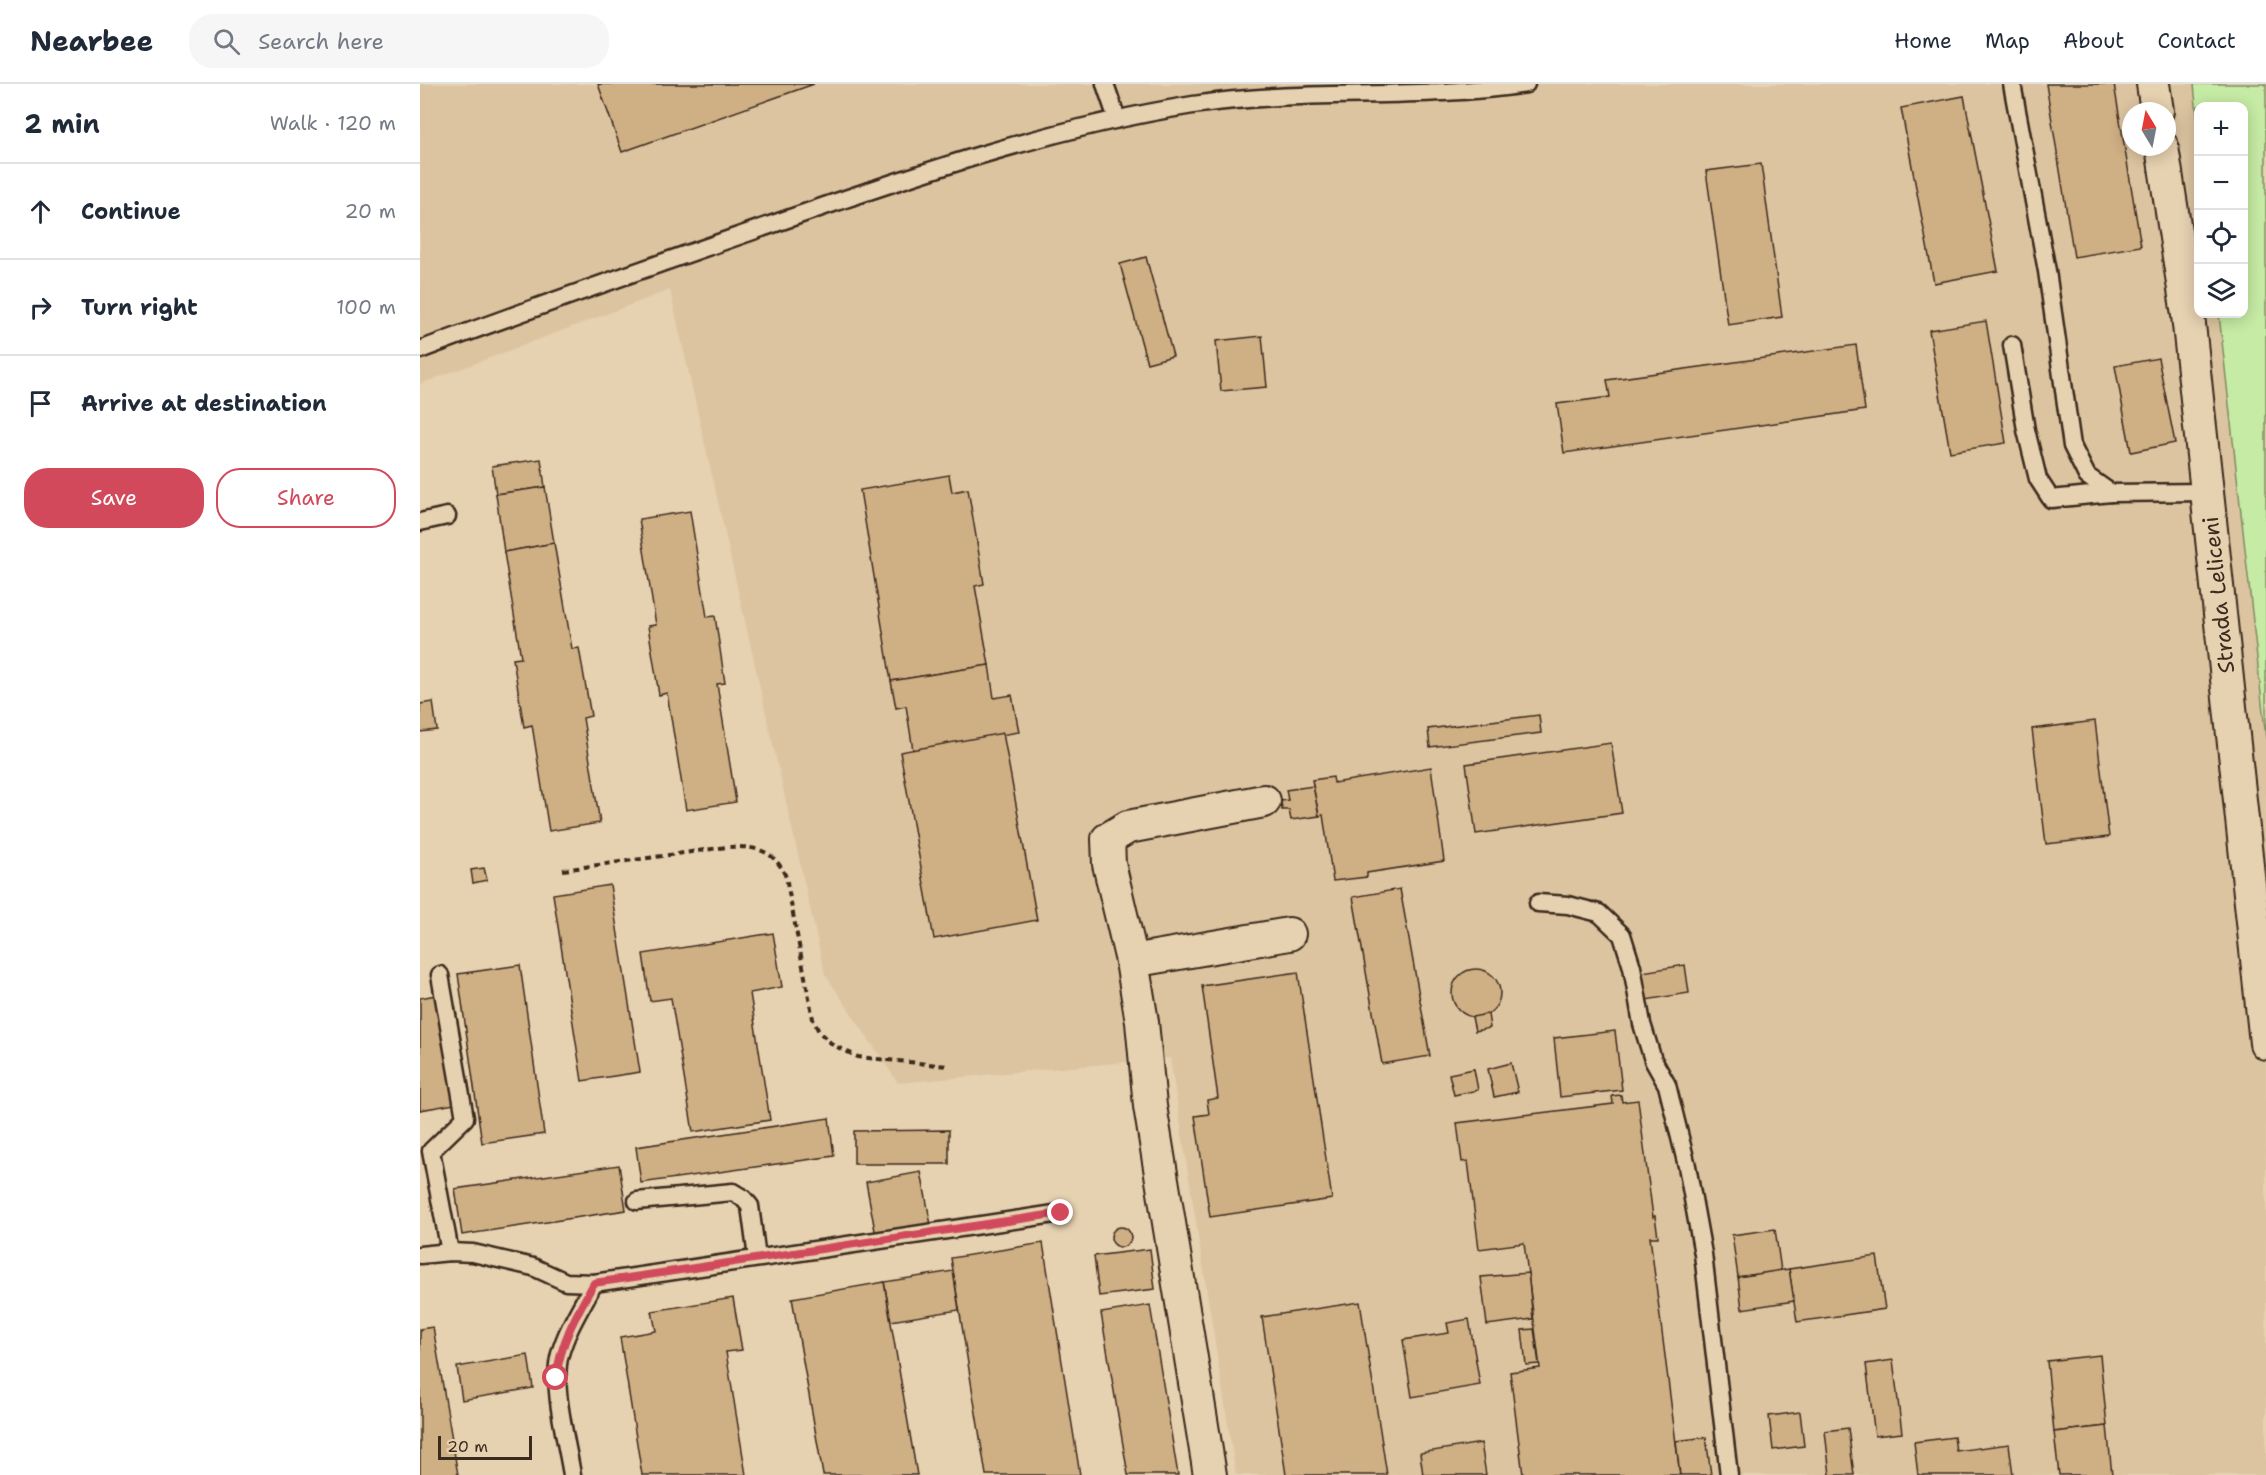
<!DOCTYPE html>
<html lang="en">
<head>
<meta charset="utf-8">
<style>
	:root { --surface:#fff; --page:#f6f6f7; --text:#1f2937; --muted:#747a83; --line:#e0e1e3; --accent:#d1495b }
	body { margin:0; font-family:"Shantell Sans",sans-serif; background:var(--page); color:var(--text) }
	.controls { position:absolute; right:18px; top:18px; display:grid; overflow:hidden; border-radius:12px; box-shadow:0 3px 15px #0003 }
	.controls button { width:54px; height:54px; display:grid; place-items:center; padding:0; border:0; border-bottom:2px solid var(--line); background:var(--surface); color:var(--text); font:30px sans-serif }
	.compass { position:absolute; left:1702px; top:18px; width:54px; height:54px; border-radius:50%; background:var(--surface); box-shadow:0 3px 15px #0003; rotate:350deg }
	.scale { position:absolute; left:18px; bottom:15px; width:94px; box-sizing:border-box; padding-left:6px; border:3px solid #3b2a1e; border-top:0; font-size:16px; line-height:21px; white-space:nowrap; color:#3b2a1e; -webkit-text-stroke:4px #e6d1b0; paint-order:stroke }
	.stop { position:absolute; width:18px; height:18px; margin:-14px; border:4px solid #d1495b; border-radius:50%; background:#fff }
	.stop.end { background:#d1495b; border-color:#fff; box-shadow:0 2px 6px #0008 }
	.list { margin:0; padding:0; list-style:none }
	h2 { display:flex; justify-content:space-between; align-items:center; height:78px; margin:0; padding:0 24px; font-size:26px }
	h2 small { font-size:20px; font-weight:400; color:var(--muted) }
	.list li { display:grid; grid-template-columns:39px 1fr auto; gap:18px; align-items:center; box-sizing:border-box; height:96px; padding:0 24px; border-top:2px solid var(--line) }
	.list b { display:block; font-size:22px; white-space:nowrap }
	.list em { font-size:20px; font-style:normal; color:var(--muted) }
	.actions { display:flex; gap:12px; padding:18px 24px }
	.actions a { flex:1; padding:14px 0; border:2px solid var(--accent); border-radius:24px; text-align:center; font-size:21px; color:var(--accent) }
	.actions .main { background:var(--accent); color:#fff }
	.icon { flex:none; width:33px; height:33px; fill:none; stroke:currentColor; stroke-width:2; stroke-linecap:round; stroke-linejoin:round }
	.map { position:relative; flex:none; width:1846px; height:1391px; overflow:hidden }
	header { display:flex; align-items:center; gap:36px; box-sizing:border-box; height:84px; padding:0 30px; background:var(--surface); border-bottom:2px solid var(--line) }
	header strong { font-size:28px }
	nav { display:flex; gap:33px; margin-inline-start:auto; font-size:21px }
	.search { width:420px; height:54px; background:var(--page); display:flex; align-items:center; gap:15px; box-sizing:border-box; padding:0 21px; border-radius:24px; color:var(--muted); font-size:22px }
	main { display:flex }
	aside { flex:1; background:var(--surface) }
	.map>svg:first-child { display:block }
	.built { fill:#dcc4a0; fill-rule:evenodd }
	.green { fill:#c6eba5; stroke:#808a62; stroke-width:1.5 }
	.building { fill:#cfaf84; stroke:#3b2a1e; stroke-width:1.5 }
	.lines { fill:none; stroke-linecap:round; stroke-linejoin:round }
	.service-casing { stroke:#3b2a1e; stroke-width:21 }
	.minor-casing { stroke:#3b2a1e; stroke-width:36 }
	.path { stroke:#3b2a1e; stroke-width:4; stroke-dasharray:6 4.5; stroke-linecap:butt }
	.service { stroke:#e6d1b0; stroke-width:16 }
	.minor { stroke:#e6d1b0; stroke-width:32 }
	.route { stroke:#d1495b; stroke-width:8 }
	.labels { text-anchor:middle; stroke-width:5; stroke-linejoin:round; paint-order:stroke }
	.street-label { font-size:22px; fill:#3b2a1e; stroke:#e6d1b0 }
</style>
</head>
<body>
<header>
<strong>Nearbee</strong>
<div class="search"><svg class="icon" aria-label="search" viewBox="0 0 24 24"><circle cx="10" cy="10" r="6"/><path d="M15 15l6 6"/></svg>Search here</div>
<nav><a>Home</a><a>Map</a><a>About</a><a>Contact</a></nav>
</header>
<main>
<aside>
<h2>2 min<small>Walk · 120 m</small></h2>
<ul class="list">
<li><svg class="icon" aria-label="ahead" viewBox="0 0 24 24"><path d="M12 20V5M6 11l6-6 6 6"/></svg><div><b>Continue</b></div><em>20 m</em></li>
<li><svg class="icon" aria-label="right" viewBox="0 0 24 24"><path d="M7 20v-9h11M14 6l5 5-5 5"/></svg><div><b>Turn right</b></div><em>100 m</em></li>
<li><svg class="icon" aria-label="arrive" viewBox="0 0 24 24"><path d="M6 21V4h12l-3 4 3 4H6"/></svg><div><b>Arrive at destination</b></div></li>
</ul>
<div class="actions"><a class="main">Save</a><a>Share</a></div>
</aside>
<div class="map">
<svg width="1846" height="1391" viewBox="0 0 1846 1391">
	<rect width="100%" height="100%" fill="#e6d1b0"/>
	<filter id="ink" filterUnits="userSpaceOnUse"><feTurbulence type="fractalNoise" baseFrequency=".0167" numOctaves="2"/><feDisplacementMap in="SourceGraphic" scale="12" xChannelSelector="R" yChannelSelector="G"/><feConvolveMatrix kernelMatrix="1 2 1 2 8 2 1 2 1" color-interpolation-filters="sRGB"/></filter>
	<g filter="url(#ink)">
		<path class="built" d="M0 0H1774L1778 43V230H1799L1846 655V1391H816L750 974 478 999 405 890 250 206 0 300ZM1711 27H1747V63H1711Z"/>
		<path class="green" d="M1774 0H1846V655L1799 230H1824V22H1778V43Z"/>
		<g class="building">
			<path d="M178 0H394L202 68Z"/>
			<path d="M1626 0H1694L1721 162 1654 173Z"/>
			<path d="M1544 12 1578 187 1514 199 1481 24Z"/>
			<path d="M1341 80 1362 233 1308 241 1286 87Z"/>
			<path d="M726 173 753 272 727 279 700 180Z"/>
			<path d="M1566 237 1586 359 1530 368 1509 246Z"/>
			<path d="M842 252 847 303 801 307 796 257Z"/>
			<path d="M1436 261 1445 326 1144 369 1137 320 1190 313 1187 296Z"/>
			<path d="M1738 274 1755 359 1711 368 1695 282Z"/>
			<path d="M121 375 125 403 76 410 72 382Z"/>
			<path d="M529 391 532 408 548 405 564 500 555 502 569 581 471 597 440 406Z"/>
			<path d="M125 403 134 459 84 468 76 410Z"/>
			<path d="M270 427 287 533 295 532 305 599 297 600 316 718 266 726 247 609 239 611 228 542 236 541 219 435Z"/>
			<path d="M134 459 152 565 159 564 171 632 163 634 180 739 129 747 112 641 104 643 93 575 101 574 84 468Z"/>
			<path d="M569 581 574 614 592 611 599 648 493 666 486 622 476 624 471 597Z"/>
			<path d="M13 618 17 646 0 648V620Z"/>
			<path d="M1119 631 1121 649 1010 663 1008 645Z"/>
			<path d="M1675 637 1689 753 1626 760 1612 645Z"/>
			<path d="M583 649 617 836 514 855 480 668Z"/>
			<path d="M1191 659 1202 729 1056 750 1046 680Z"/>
			<path d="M1011 683 1024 777 947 789V793L913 797 903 731 899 732 892 696 913 693 914 699Z"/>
			<path d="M893 702 899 732 871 736 869 726H862L861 717 868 716 866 706Z"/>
			<path d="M64 784 67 796 53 799 51 786Z"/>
			<path d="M190 801 220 988 162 997 133 810Z"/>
			<path d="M980 805 1010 972 962 980 933 813Z"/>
			<path d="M353 849 362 903 330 909 350 1036 273 1048 251 914 230 917 223 870Z"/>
			<path d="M100 881 124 1050 62 1059 38 890Z"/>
			<path d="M1265 881 1269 909 1226 916 1222 888Z"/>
			<circle cx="1056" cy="909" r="24"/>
			<path d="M878 888 912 1115 790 1133 775 1032 789 1030 787 1016 798 1014 782 902Z"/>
			<path d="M16 911 35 1020 0 1026V914Z"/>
			<path d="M1068 930 1070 944 1055 947 1052 933Z"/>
			<path d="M1195 947 1202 1006 1140 1013 1134 954Z"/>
			<path d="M1091 979 1098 1008 1074 1013 1068 985Z"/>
			<path d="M1054 985 1058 1006 1034 1011 1029 990Z"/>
			<path d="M1201 1011 1202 1018 1218 1016 1233 1133 1235 1132 1238 1153H1230L1260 1391H1103L1090 1288 1120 1284 1104 1159 1059 1165 1048 1077 1042 1078 1037 1039 1193 1020 1192 1012Z"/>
			<path d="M409 1034 414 1072 221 1099 216 1063Z"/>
			<path d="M529 1046V1080H434V1047Z"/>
			<path d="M199 1081 206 1126 42 1151 35 1105Z"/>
			<path d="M501 1088 511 1141 456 1152 446 1098Z"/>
			<circle cx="701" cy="1153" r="10"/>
			<path d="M1355 1145 1361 1187 1318 1193 1312 1151Z"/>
			<path d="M623 1159 660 1391H566L531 1174Z"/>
			<path d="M730 1165 735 1205 679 1212 674 1172Z"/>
			<path d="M1457 1172 1465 1225 1377 1238 1369 1185Z"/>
			<path d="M1369 1185 1374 1217 1322 1225 1318 1193Z"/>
			<path d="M533 1187 539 1226 471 1237 464 1198Z"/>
			<path d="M1108 1189 1113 1235 1067 1241 1061 1193Z"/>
			<path d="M464 1198 497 1391H403L372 1214Z"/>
			<path d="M313 1214 322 1266 306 1268 326 1391H222L200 1253 236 1247 232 1227Z"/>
			<path d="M940 1218 967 1391H866L842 1233Z"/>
			<path d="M730 1221 758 1391H708L681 1229Z"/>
			<path d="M1049 1235 1060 1301 992 1313 983 1256 1029 1249 1027 1239Z"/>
			<path d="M13 1243 38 1391H0V1245Z"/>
			<path d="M1114 1245 1119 1280 1106 1281 1102 1246Z"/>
			<path d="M108 1271 113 1304 42 1316 37 1283Z"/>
			<path d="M1680 1271 1687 1342 1634 1348 1627 1277Z"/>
			<path d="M1473 1276 1482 1349 1455 1352 1446 1280Z"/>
			<path d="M1380 1328 1384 1362 1353 1366 1349 1332Z"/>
			<path d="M1687 1342 1692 1391H1639L1634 1348Z"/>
			<path d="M1428 1344 1434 1391H1410L1405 1347Z"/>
			<path d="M1286 1353 1291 1391H1260L1256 1357Z"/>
			<path d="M1534 1353 1536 1367 1589 1360 1593 1391H1498L1494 1358Z"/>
			<path d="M1061 1359 1066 1391H1003L1000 1369Z"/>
		</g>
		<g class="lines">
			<g class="service-casing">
				<g id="service">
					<path d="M685 0 697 35"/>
					<path d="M1592 0 1627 187 1652 362 1667 392 1691 409 1786 408"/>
					<path d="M1592 261 1606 346 1618 395 1631 415 1691 409"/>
					<path d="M0 266C117 222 235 181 353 140 490 92 629 44 773 21 884 4 996 17 1106 0"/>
					<path d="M0 438 27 432"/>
					<path d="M1118 819 1148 821 1179 829 1202 851 1212 883 1222 940 1233 976 1247 1001 1267 1082 1283 1170 1309 1391"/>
					<path d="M20 891 45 1034 11 1067 30 1168"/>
					<path d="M217 1117 313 1108 323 1114 330 1122 337 1174"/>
					<path d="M0 1171 30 1168 53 1169 113 1183 146 1198 174 1199 641 1129"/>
					<path d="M152 1391C147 1358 131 1302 140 1270 147 1245 162 1222 174 1199"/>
				</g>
			</g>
			<g class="minor-casing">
				<g id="minor">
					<path d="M1733 0 1737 27"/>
					<path d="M1742 63 1768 231 1846 959"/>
					<path d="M712 877 689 780 688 755 708 743 844 717"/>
					<path d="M790 1391 730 1022 722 938 712 877 869 850"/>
				</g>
			</g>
			<path class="path" d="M143 786 306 763C335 762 354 765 366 793L393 935 399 948 413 961 438 973 528 982"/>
			<use href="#service" class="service"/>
			<use href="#minor" class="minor"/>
		</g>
	</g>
	<g class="lines" filter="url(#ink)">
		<path class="route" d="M136 1294C141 1257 156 1231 174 1199L641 1129"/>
	</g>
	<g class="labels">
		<g class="street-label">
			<text transform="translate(1798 511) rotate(-96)" y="8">Strada Leliceni</text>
		</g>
	</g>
</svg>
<div class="controls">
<button>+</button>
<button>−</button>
<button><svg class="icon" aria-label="locate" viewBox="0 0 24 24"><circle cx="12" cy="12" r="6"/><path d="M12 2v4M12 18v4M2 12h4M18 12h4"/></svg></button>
<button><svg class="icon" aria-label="layers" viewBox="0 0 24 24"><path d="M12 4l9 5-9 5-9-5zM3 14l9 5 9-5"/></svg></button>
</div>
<svg class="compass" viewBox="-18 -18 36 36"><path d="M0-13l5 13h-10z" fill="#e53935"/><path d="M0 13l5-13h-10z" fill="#747a83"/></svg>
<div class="scale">20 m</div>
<div class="stop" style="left:136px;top:1294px"></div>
<div class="stop end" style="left:641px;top:1129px"></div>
</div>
</main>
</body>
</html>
